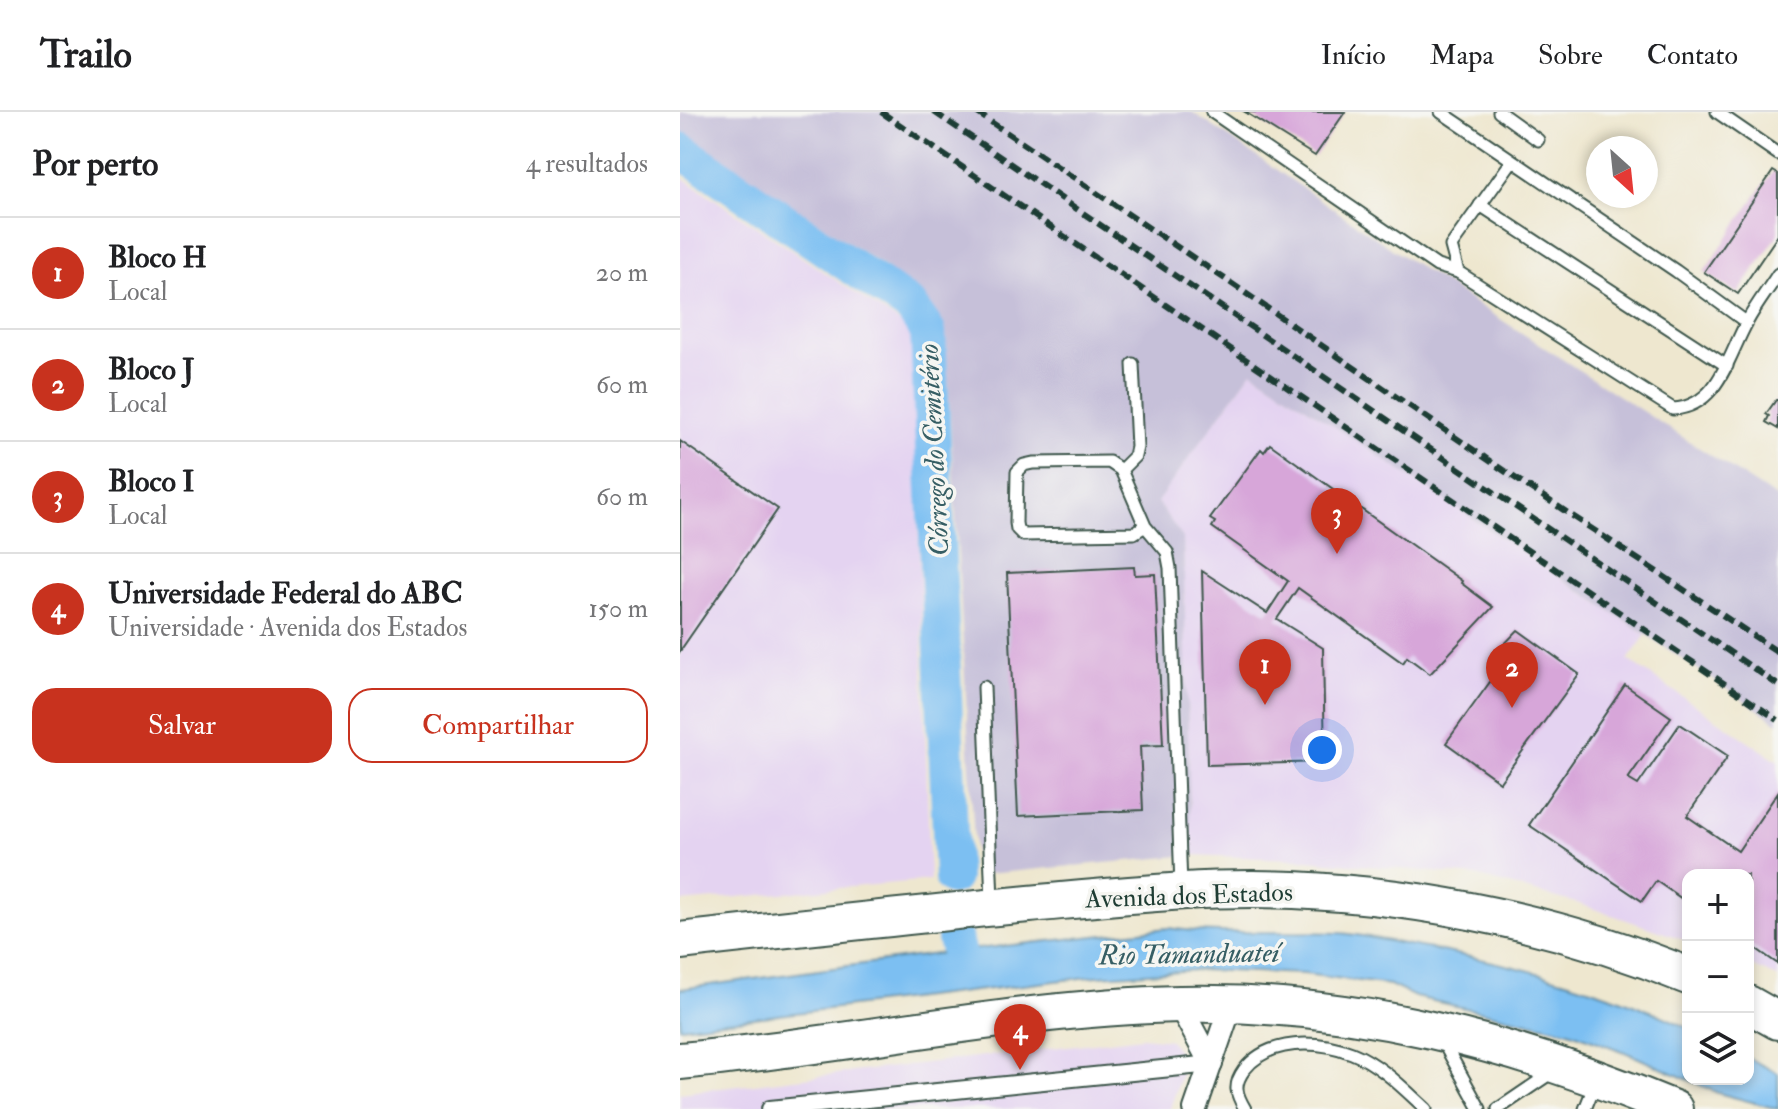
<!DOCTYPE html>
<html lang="pt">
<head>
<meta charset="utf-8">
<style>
	:root { --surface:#fff; --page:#f2f2f2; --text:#202124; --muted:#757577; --line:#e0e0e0; --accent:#c8321e }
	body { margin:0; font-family:"IM FELL Double Pica",serif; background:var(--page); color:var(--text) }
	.controls { position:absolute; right:24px; bottom:24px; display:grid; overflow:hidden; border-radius:16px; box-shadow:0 4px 12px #0003 }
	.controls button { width:72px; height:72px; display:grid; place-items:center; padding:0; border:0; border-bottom:2px solid var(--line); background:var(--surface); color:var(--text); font:40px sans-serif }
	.compass { position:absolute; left:906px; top:24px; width:72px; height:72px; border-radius:50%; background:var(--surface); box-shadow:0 4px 12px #0003; rotate:153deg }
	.you { position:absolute; left:642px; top:638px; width:28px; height:28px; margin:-20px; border:6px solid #fff; border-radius:50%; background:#1a73e8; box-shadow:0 0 0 12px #1a73e833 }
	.badge { display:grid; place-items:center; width:52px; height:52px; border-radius:50%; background:var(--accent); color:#fff; font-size:26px; font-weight:700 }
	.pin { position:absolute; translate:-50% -66px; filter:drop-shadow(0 2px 4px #0008) }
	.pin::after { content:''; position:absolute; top:42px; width:28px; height:24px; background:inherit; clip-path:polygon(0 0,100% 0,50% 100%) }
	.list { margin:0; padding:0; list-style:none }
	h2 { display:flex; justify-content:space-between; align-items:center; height:104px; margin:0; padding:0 32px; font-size:34px }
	h2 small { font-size:26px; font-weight:400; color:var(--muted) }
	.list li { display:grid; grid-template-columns:52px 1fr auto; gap:24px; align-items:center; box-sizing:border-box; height:112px; padding:0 32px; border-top:2px solid var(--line) }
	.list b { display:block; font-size:30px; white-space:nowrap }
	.list p { margin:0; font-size:26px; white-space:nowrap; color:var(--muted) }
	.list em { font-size:26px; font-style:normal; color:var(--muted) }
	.actions { display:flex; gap:16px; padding:24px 32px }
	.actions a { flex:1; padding:18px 0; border:2px solid var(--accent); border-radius:24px; text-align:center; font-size:28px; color:var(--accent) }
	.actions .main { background:var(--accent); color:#fff }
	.icon { flex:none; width:44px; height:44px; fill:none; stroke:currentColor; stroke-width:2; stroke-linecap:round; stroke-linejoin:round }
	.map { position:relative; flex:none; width:1098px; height:997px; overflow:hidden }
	header { display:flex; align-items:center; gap:48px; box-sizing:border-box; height:112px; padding:0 40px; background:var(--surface); border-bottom:2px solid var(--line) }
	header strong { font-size:38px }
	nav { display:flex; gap:44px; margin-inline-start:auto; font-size:28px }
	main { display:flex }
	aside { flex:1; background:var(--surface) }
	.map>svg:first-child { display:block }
	.built { fill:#e4d3f1 }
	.industrial { fill:#c6c0d9 }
	.water { fill:#7cbff2; stroke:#4e7e93; stroke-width:2 }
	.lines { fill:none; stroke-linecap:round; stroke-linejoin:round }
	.river { stroke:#7cbff2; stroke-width:36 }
	.building { fill:#d7a6d9 }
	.service-casing { stroke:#3e564b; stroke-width:15 }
	.pedestrian-casing { stroke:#3e564b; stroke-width:20 }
	.minor-casing { stroke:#3e564b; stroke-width:26 }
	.trunk-casing { stroke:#3e564b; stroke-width:40 }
	.service { stroke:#fff; stroke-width:11 }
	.pedestrian { stroke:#fff; stroke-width:16 }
	.minor { stroke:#fff; stroke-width:22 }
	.trunk { stroke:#fff; stroke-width:36 }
	.rail { stroke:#1f3d34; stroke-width:6; stroke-dasharray:12 6; stroke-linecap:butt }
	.labels { text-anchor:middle; stroke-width:7; stroke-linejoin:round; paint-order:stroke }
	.street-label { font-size:26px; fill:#1f3d34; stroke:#f6f6f2 }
	.water-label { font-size:28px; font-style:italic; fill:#365e64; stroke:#f6f6f2 }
</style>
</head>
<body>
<header>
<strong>Trailo</strong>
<nav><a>Início</a><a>Mapa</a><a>Sobre</a><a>Contato</a></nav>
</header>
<main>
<aside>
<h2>Por perto<small>4 resultados</small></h2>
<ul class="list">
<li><span class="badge">1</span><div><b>Bloco H</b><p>Local</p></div><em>20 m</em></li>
<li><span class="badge">2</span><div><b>Bloco J</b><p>Local</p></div><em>60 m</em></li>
<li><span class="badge">3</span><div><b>Bloco I</b><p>Local</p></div><em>60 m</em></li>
<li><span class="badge">4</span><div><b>Universidade Federal do ABC</b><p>Universidade · Avenida dos Estados</p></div><em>150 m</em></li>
</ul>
<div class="actions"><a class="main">Salvar</a><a>Compartilhar</a></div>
</aside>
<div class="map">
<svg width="1098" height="997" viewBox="0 0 1098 997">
	<rect width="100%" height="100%" fill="#f6f6f2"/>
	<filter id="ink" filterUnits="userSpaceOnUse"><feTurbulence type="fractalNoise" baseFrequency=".0125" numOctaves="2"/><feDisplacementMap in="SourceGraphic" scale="16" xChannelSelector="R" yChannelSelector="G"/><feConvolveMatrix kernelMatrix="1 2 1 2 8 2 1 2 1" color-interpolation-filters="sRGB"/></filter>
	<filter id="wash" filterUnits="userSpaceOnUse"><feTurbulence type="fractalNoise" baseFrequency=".006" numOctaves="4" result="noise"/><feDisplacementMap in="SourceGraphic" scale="32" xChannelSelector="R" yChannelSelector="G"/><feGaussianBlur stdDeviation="1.8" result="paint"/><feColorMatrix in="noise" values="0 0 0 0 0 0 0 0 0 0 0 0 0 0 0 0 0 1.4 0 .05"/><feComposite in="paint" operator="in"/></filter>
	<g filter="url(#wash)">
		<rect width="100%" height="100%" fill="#eee7cf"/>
		<g class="built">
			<path d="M0 64 226 215 232 226 250 768 0 790Z"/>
			<path d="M572 259 966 523 948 548 1098 649V866L1068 852V763H1008V829L900 792 796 764 617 747 511 743 503 426 477 390Z"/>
			<path d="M462 925 490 928 501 943V962L490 997H0V981Z"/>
		</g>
		<path class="industrial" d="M0 0H512L712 137 1098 387V611L572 259 477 390 503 426 511 743 296 763 266 230 262 210 245 190 205 155 0 18Z"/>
		<path class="water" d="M488 816C544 824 601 818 658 821 681 822 706 829 729 833 824 850 921 873 1008 916V967H1068V946L1098 961V997L1038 981 945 940 889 919 735 885 710 873 624 862 518 858 417 864 0 915V877L278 839Z"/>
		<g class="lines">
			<g class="river">
				<path d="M0 38 231 195 248 220 272 765"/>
				<path d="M275 827 283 858"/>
			</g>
		</g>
		<g id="blocks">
			<g class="building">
				<path d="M565 0H665L635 44Z"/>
				<path d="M1093 59 1098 62V123L1058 182 1024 160Z"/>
				<path d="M1096 288H1098V317L1086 310 1089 304 1086 302Z"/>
				<path d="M0 329 98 397 0 539Z"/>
				<path d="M590 332 782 469 781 471 813 495 750 562 727 545 723 551 618 476 597 507 643 536 645 650 527 653 522 459 587 501 608 469 532 415 535 410 530 407 581 337 584 340Z"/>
				<path d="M454 455 455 463 475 462 483 633 460 634 463 698 338 704 327 461Z"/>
				<path d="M838 518 899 562 820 670 766 631 820 556 809 548Z"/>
				<path d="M945 573 991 605 948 667 958 673 1000 612 1048 644 1007 704 1058 739 1098 680V852L1068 831V763H1008V791L976 769 962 789 849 713Z"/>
			</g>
		</g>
	</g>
	<g filter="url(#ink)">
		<use href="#blocks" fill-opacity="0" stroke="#3e564b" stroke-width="2"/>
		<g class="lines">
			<g class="service-casing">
				<g id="service">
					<path d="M532 0 757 154 778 160"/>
					<path d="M761 0 996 159 1066 210"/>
					<path d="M819 0 858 28"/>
					<path d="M1037 0 1098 42"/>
					<path d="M832 49 771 134 778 160 993 297C1039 294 1048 244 1067 210 1076 193 1088 178 1098 162"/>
					<path d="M800 93 1047 254"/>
					<path d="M441 358 455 344 457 335 453 252"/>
					<path d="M465 414 454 421 343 423 337 417 336 411 337 360 344 353 353 351 429 350 441 358 465 414 487 440 490 456 501 775"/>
					<path d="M304 575 312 790"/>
					<path d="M763 930 800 997"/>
					<path d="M565 997C556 982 553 973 564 958 589 926 637 928 672 941 700 952 724 977 746 997"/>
					<path d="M818 997 874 959"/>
					<path d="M905 997 915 972"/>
				</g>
			</g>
			<g class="pedestrian-casing">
				<path id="pedestrian" d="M90 997 531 952"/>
			</g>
			<g class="minor-casing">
				<g id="minor">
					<path d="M499 892 531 952"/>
					<path d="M515 997 551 893"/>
				</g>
			</g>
			<g class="trunk-casing">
				<g id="trunk">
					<path d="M0 829C116 816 232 803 349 792 437 784 525 774 614 778 748 784 884 813 1008 864"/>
					<path d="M1068 892 1098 909"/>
					<path d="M0 949C167 934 332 896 500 892 672 888 836 931 994 997"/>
				</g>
			</g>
			<use href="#service" class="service"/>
			<use href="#pedestrian" class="pedestrian"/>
			<use href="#minor" class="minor"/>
			<use href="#trunk" class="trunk"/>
			<g class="rail">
				<path d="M201 0 1098 608"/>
				<path d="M254 0 1098 573"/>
				<path d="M296 0 548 169 820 356 1098 540"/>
			</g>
		</g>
	</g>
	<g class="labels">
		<g class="street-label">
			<text transform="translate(509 783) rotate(-2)" y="9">Avenida dos Estados</text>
		</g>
		<g class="water-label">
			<text transform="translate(253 338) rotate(-93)" y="10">Córrego do Cemitério</text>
			<text transform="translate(509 841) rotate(-1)" y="10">Rio Tamanduateí</text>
		</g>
	</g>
</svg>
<div class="controls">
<button>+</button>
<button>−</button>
<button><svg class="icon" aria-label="layers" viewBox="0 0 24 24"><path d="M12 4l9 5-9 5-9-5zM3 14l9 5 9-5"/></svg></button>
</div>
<svg class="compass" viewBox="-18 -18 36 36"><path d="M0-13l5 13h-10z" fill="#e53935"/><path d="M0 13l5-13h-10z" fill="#757577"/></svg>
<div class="you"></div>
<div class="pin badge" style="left:585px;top:593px">1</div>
<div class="pin badge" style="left:832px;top:596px">2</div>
<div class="pin badge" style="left:657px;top:442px">3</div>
<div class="pin badge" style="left:340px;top:958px">4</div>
</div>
</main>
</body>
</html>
